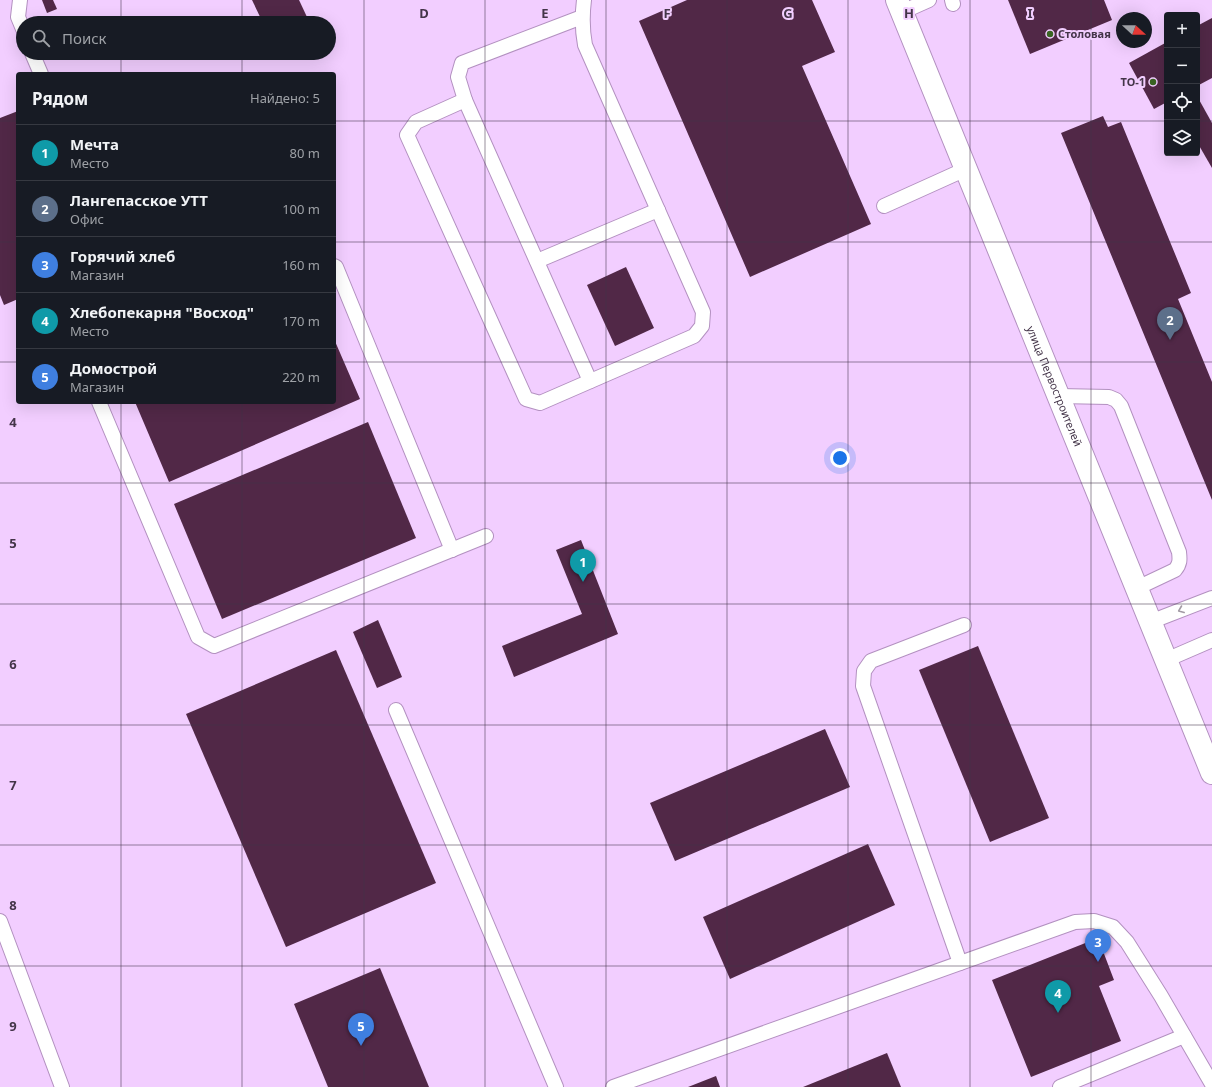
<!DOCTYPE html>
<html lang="ru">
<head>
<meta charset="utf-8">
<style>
	:root { --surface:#171b24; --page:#20242c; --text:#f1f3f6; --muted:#9ea1a6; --line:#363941; --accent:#7c3aed }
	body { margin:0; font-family:"Noto Sans",sans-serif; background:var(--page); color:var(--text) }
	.controls { position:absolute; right:12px; top:12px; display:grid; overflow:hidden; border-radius:4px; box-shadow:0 4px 16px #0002 }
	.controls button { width:36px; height:36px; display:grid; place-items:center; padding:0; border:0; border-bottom:1px solid var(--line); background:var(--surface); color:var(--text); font:20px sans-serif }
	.compass { position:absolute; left:1116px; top:12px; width:36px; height:36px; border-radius:50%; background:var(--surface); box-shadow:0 4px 16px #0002; rotate:111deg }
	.you { position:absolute; left:840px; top:458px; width:14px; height:14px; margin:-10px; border:3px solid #fff; border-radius:50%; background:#1a73e8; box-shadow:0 0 0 6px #1a73e833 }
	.badge { display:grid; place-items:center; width:26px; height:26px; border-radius:50%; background:var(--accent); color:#fff; font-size:13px; font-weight:700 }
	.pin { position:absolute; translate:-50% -33px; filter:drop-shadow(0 1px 2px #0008) }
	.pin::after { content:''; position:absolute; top:21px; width:14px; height:12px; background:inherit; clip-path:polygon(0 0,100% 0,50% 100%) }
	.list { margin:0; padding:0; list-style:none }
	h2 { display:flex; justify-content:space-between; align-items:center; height:52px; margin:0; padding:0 16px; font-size:17px }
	h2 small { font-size:13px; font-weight:400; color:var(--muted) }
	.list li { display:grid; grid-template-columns:26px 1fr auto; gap:12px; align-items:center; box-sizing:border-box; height:56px; padding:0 16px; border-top:1px solid var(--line) }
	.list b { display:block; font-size:15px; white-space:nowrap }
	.list p { margin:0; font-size:13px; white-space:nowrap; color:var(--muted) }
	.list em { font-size:13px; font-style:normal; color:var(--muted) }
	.icon { flex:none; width:22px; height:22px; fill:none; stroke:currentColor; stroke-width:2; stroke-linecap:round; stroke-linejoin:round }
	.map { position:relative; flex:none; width:1212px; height:1087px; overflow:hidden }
	.search { position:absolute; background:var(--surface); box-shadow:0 4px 16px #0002; left:16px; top:16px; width:320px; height:44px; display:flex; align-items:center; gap:10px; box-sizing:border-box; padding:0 14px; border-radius:22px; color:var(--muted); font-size:15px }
	.panel { position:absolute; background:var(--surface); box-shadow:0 4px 16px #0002; left:16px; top:72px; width:320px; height:332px; border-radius:4px }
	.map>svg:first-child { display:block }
	.building { fill:#512847 }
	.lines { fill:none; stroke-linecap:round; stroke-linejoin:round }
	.service-casing { stroke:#b391c0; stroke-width:16 }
	.tertiary-casing { stroke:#b391c0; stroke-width:24 }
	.service { stroke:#fff; stroke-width:14 }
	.tertiary { stroke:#fff; stroke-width:22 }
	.oneway { stroke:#a29aa4 }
	.grid { fill:none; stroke:#443549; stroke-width:1; stroke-opacity:0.55 }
	.poi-dot { fill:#396523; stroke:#f2ceff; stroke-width:1.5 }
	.labels { text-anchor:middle; stroke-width:4; stroke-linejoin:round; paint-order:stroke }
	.poi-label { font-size:11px; font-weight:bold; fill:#443549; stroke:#f2ceff; text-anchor:start }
	.street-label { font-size:11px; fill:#443549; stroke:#f2ceff }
	.grid-label { font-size:13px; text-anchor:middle; font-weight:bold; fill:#443549; stroke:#f2ceff; stroke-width:4; stroke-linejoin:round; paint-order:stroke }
</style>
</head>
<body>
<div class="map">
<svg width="1212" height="1087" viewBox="0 0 1212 1087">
	<rect width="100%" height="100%" fill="#f2ceff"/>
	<g class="building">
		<path d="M42 0H53L57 9 47 13Z"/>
		<path d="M252 0H299L307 17 294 23H263Z"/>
		<path d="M687 0H812L835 52 802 66 871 224 750 277 639 21Z"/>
		<path d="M1008 0H1104L1112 20 1030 54Z"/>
		<path d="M1212 18V78L1197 86V26Z"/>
		<path d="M1167 42V102L1154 109 1129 63Z"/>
		<path d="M1197 96 1212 123V168L1197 142Z"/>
		<path d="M18 111V299L4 305 0 295V118Z"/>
		<path d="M1103 116 1108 127 1121 122 1191 293 1178 299 1212 382V500L1061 133Z"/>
		<path d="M626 267 654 328 615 346 587 285Z"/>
		<path d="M334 339 360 399 169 482 135 402H334Z"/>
		<path d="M368 422 416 538 222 619 174 504Z"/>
		<path d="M581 540 618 634 514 677 502 646 582 614 556 550Z"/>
		<path d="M378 620 402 677 377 688 353 632Z"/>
		<path d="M978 646 1049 818 990 842 919 670Z"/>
		<path d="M336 650 436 883 286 947 186 714Z"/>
		<path d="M825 729 850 787 675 861 650 803Z"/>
		<path d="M868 844 895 905 730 979 703 917Z"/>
		<path d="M1098 938 1114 980 1099 986 1121 1041 1031 1077 992 980Z"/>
		<path d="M380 968 429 1087H328L294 1004Z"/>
		<path d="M887 1053 901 1087H803Z"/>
		<path d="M716 1076 720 1087H688Z"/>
	</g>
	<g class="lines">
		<g class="service-casing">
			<g id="service">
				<path d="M20 0 18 17 23 29"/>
				<path d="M952 0 953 4"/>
				<path d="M902 12 929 0"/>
				<path d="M582 17 462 63 458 77 465 100 590 381"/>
				<path d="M32 53 41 74"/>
				<path d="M465 100 416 122 407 135 526 399 540 403 694 336 702 326 703 312 585 45C582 29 582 16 584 0"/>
				<path d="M884 206 966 169"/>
				<path d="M537 261 658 210"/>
				<path d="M334 266 336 267 452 550"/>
				<path d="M1059 396 1109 397 1116 400 1121 406 1179 552C1180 560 1180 564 1175 570L1137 588"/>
				<path d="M99 402 198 637 214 646 486 536"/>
				<path d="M1150 622 1212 598"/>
				<path d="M1166 660 1212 640"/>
				<path d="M396 710 556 1087"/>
				<path d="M0 921 62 1087"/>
				<path d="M960 963 863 686 864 671 871 661 964 625"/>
				<path d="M613 1087 1075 922 1094 921 1113 927 1127 942 1161 996 1212 1084"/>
				<path d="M1060 1087 1184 1036"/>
			</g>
		</g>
		<g class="tertiary-casing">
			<g id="tertiary">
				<path id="s1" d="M897 0 1212 773"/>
			</g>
		</g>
		<use href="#service" class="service"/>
		<use href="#tertiary" class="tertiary"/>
	</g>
	<defs><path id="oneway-chevron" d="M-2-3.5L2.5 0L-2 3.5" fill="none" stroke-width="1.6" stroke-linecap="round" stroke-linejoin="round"/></defs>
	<use class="oneway" href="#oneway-chevron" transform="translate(1181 610) rotate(158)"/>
	<path class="grid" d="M121 0V23M242 0V23M364 0V1087M485 0V1087M606 0V1087M727 0V1087M848 0V1087M970 0V1087M1091 0V1087M121 53V74M242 53V74M0 121H18M334 121H1167M1197 121H1212M0 242H18M334 242H1212M0 362H18M334 362H1212M121 402V1087M242 402V1087M0 483H1212M0 604H1212M0 725H1212M0 845H1212M0 966H1212"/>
	<g class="poi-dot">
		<circle cx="1050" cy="34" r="4"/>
		<circle cx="1153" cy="82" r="4"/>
	</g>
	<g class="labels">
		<g class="poi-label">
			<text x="1058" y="38">Столовая</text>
			<text x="1145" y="86" text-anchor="end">ТО-1</text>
		</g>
		<g class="street-label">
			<text dy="4" stroke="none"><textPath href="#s1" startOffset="417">улица Первостроителей</textPath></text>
		</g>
	</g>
	<g class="grid-label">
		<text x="424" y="18">D</text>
		<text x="545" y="18">E</text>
		<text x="667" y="18">F</text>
		<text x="788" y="18">G</text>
		<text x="909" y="18">H</text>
		<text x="1030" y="18">I</text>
		<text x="13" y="427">4</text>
		<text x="13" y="548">5</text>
		<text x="13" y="669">6</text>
		<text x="13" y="790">7</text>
		<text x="13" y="910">8</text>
		<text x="13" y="1031">9</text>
	</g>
</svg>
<div class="controls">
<button>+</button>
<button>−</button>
<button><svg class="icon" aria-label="locate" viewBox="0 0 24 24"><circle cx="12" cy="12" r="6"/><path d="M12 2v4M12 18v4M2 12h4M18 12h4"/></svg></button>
<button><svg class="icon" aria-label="layers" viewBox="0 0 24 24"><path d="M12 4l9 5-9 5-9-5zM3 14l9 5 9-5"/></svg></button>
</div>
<svg class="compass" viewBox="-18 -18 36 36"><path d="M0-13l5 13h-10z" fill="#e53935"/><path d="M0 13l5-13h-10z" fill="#9ea1a6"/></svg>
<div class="you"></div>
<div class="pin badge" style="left:583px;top:582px;background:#0f9aa8">1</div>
<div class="pin badge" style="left:1170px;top:340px;background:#5c6f8a">2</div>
<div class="pin badge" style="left:1098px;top:962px;background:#3f7fe0">3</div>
<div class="pin badge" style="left:1058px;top:1013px;background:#0f9aa8">4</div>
<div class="pin badge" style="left:361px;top:1046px;background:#3f7fe0">5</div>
<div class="search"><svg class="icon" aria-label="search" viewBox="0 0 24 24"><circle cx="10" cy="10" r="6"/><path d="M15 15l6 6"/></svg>Поиск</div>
<section class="panel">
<h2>Рядом<small>Найдено: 5</small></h2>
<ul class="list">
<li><span class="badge" style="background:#0f9aa8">1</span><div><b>Мечта</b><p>Место</p></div><em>80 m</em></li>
<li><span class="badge" style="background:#5c6f8a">2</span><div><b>Лангепасское УТТ</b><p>Офис</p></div><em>100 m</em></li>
<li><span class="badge" style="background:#3f7fe0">3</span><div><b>Горячий хлеб</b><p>Магазин</p></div><em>160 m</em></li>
<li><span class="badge" style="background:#0f9aa8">4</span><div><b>Хлебопекарня &quot;Восход&quot;</b><p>Место</p></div><em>170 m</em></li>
<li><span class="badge" style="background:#3f7fe0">5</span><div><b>Домострой</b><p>Магазин</p></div><em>220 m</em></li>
</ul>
</section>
</div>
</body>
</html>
